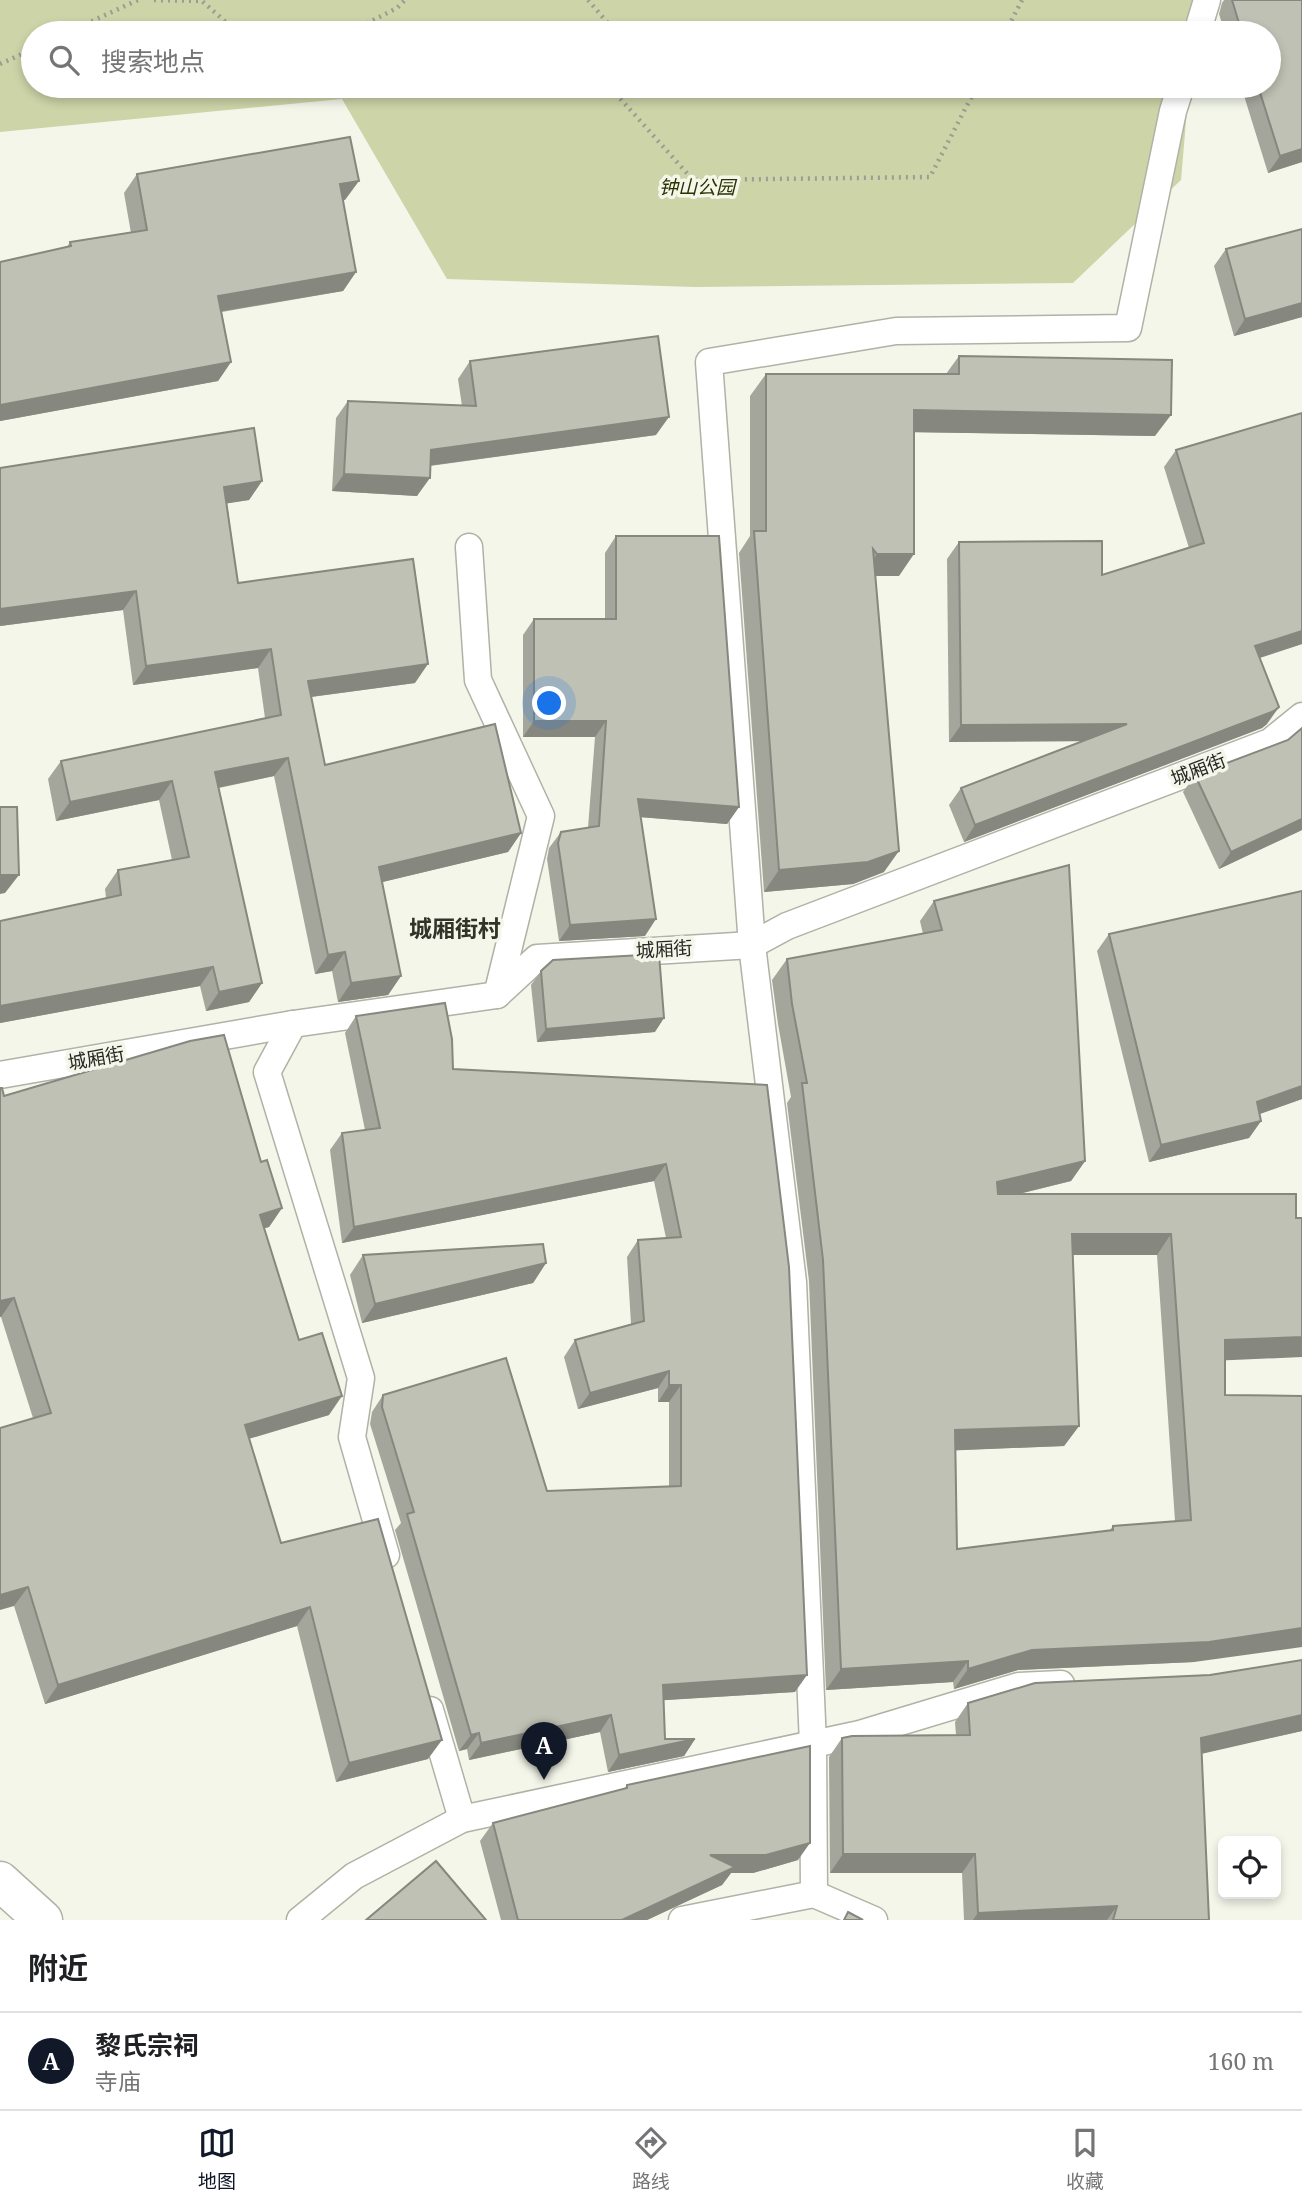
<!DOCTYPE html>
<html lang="zh">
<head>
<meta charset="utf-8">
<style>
	:root { --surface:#fff; --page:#f2f2f2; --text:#202124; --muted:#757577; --line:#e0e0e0; --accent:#111827 }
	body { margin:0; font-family:"Noto Serif","Noto Sans SC",serif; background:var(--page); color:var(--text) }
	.controls { position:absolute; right:21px; bottom:21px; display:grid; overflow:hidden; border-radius:10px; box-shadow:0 4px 10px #0003 }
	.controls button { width:63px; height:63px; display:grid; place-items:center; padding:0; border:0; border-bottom:2px solid var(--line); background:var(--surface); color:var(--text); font:35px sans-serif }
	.you { position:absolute; left:550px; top:704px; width:24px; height:24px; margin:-18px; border:5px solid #fff; border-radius:50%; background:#1a73e8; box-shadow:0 0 0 10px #1a73e833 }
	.badge { display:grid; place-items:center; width:46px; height:46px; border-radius:50%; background:var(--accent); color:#fff; font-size:23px; font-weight:700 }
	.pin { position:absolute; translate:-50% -58px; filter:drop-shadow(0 2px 4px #0008) }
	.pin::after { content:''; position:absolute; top:37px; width:24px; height:21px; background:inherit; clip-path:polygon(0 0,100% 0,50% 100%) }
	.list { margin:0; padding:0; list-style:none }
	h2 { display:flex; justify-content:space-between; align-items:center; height:91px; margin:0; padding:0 28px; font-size:30px }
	h2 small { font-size:23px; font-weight:400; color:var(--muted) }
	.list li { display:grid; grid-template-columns:46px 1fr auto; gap:21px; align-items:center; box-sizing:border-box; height:98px; padding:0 28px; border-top:2px solid var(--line) }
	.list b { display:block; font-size:26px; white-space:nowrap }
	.list p { margin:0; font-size:23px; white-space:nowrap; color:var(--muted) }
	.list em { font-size:23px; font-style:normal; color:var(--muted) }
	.icon { flex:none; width:38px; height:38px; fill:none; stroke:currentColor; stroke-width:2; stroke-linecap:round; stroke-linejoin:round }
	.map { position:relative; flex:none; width:1302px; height:1920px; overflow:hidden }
	.search { position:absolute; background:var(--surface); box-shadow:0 4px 10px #0003; left:21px; right:21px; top:21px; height:77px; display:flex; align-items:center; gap:18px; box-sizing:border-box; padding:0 24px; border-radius:38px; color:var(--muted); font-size:26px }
	.sheet { height:189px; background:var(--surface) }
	nav { display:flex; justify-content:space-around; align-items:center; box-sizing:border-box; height:98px; border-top:2px solid var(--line); background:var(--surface); font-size:19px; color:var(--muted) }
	nav a { display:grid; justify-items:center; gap:4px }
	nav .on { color:var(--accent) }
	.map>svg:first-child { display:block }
	.green { fill:#cdd4a8 }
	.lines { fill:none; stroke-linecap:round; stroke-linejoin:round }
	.service-casing { stroke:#b0b2a6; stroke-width:29 }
	.secondary-casing { stroke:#b0b2a6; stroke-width:41 }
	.path { stroke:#9a9d93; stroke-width:4.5; stroke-dasharray:2 5; stroke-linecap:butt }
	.service { stroke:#fff; stroke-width:26 }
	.secondary { stroke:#fff; stroke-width:38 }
	.wall { fill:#a4a69b; fill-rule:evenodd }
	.shaded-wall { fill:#86877e }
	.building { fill:#bfc1b4; stroke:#86877e; stroke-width:2; fill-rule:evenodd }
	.labels { text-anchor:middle; stroke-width:7; stroke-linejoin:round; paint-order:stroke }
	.park-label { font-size:19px; font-style:italic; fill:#2c3101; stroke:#f3f6e9 }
	.street-label { font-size:19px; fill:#282924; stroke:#f3f6e9 }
	.quarter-label { font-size:23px; font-weight:bold; fill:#313328; stroke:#f3f6e9 }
</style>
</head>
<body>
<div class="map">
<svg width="1302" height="1920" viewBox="0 0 1302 1920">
	<rect width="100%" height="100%" fill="#f3f6e9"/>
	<path class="green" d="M0 0H1196L1193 33H33V86H1189L1181 180 1073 283 695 287 447 279 342 99 0 132Z"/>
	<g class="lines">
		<g class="service-casing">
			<g id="service">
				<path d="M1197 33 1207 0"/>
				<path d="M469 547 478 680 541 816 497 995"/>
				<path d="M293 1024 267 1072 361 1378 352 1437 386 1555"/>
				<path d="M0 1075 293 1024 497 995 537 958 752 945 787 926 1270 742 1302 716"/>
				<path d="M430 1710 462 1819"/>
				<path d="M814 1894 813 1744 793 1282 752 945 709 362 896 331 1128 328 1173 111 1181 86"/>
				<path d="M300 1920 354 1876 462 1819 860 1734 1019 1686 1061 1684"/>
				<path d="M682 1920 814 1894 874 1920"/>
			</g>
		</g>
		<g class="secondary-casing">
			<path id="secondary" d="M0 1881 43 1920"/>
		</g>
		<g class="path">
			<path d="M154 0 202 1 236 31 248 33"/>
			<path d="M588 0 607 22 609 33"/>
			<path d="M66 33 138 0"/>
			<path d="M348 33 397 8 405 0"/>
			<path d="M1005 33 1022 0"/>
			<path d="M0 64 33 49"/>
			<path d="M616 86 617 95 693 180 930 177 977 86"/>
		</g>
		<use href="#service" class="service"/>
		<use href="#secondary" class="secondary"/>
	</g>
	<g class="wall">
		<path d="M1224 0H1302V162L1268 173 1241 86H1269V33H1225L1219 14 1222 3Z"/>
		<path d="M137 174 345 200H343L356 272 343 291 222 312 231 362 218 381 0 421V262L67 247 70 242 131 233 124 193Z"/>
		<path d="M1302 229V317L1234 336 1214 266 1226 249Z"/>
		<path d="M959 356 1155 436 914 432 899 576H876L884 872 853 884 764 892 739 553 750 536V396L766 374H946Z"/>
		<path d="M470 361 656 435 430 466 417 496 332 491 336 418 348 401 462 406 458 379Z"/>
		<path d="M1176 450 1302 644 1260 658 1267 724 1262 728 964 842 949 805 961 788 1083 741 949 742 947 559 959 542 1102 575 1189 548 1164 467Z"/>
		<path d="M262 481 249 500 227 503 238 583 415 683 311 697 325 765 521 833 508 852 382 882 401 976 388 995 338 1002 332 971 315 974 274 776 219 788 262 983 249 1002 206 1011 200 986 0 1023V921L106 898 105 889 118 870 172 860 159 800 56 821 48 779 61 761 265 718 258 668 133 685 123 610 0 626Z"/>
		<path d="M616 536 739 807 727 824 640 817 645 936 559 941 547 859 549 848 561 832 588 828 595 737H523V635L534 619H605V553Z"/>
		<path d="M1288 740 1302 830 1219 869 1183 792 1195 775Z"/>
		<path d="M1302 891V1099L1260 1114 1261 1121 1249 1138 1149 1162 1097 951 1109 934Z"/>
		<path d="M934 901 1085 1161 1071 1181 1019 1194H1296L1225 1360 1194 1662 1018 1670 954 1689 953 1682 826 1690 809 1281 787 1103 791 1097 778 1024 772 980 787 959 923 934 920 921ZM1073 1255H1157L1175 1521 1113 1526 1109 1531 957 1549 956 1450 1064 1446 1079 1426Z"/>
		<path d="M541 971 655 1032 537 1042 531 985Z"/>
		<path d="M356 1016 453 1069 767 1085 795 1692 663 1700 665 1739H695L684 1756 608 1772 600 1732 469 1760 467 1749 459 1751 395 1530 401 1523 370 1424 372 1412 383 1395 547 1491 669 1486V1402H658V1388L578 1409 564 1357 575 1340 631 1324 627 1257 638 1240 666 1238 654 1181 342 1243 330 1150 342 1133 365 1130 345 1033Z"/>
		<path d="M0 1088 4 1096 261 1162 282 1208 269 1227 264 1228 299 1340 329 1415 249 1438 281 1543 428 1759 336 1782 297 1626 45 1704 14 1606 33 1418 1 1317H0Z"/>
		<path d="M363 1255 546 1263 533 1283 362 1323 350 1275Z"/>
		<path d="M1302 1660V1731L1202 1753 1209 1920H964L962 1873H830L829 1757 842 1738 956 1735 955 1722 968 1703 1210 1675Z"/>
		<path d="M627 1785 798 1860 753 1873H731L722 1885 647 1920H501L480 1841 493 1823 624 1789Z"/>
	</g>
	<g class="shaded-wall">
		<path d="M1302 149V162L1268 173 1280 156Z"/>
		<path d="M359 181 345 200 327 203 340 184Z"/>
		<path d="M356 272 343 291 205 314 218 296Z"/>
		<path d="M1302 303V317L1234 336 1245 319Z"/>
		<path d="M231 362 218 381 0 421V405Z"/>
		<path d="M914 410 1171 415 1155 436 899 432Z"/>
		<path d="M669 417 656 435 419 467 431 450Z"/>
		<path d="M344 474 430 478 417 496 332 491Z"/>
		<path d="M262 481 249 500 211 506 224 487Z"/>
		<path d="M877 554H914L899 576H862Z"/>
		<path d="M136 591 123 610 0 626V609Z"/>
		<path d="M1302 631V644L1243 663 1255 646Z"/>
		<path d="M271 649 258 668 133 685 146 666Z"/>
		<path d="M428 664 415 683 295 699 308 681Z"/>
		<path d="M1279 707 1267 724 1262 728 964 842 975 825Z"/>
		<path d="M534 721H606L595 737H523Z"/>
		<path d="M1127 724 1115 741 949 742 961 725Z"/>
		<path d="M288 758 274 776 202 791 215 772Z"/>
		<path d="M172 781 159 800 56 821 70 802Z"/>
		<path d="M638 799 739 807 727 824 626 816Z"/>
		<path d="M1302 819V830L1219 869 1231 852Z"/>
		<path d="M521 833 508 852 366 886 379 867Z"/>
		<path d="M899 851 884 872 853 884 764 892 779 870Z"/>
		<path d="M0 875H19L5 893 0 894Z"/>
		<path d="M656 919 645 936 559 941 570 925Z"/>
		<path d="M345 952 332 971 315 974 328 955Z"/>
		<path d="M213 967 200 986 0 1023V1006Z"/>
		<path d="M401 976 388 995 338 1002 351 983Z"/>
		<path d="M262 983 249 1002 206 1011 219 992Z"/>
		<path d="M664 1018 655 1032 537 1042 546 1029Z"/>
		<path d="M1302 1086V1099L1245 1119 1257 1102Z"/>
		<path d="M1261 1121 1249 1138 1149 1162 1161 1145Z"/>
		<path d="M1085 1161 1071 1181 982 1203 997 1182Z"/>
		<path d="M666 1164 654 1181 342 1243 354 1227Z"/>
		<path d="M282 1208 269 1227 247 1233 260 1215Z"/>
		<path d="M1072 1234H1171L1157 1255H1057Z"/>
		<path d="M546 1263 533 1283 362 1323 375 1304Z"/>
		<path d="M14 1298 1 1317H0V1301Z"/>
		<path d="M1302 1337V1357L1210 1361 1225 1340Z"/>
		<path d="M669 1371 658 1388 578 1409 590 1393Z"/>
		<path d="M669 1385H681L669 1402H658Z"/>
		<path d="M342 1396 329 1415 232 1444 245 1425Z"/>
		<path d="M1079 1426 1064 1446 941 1451 955 1430Z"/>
		<path d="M28 1587 14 1606 0 1610V1595Z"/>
		<path d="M310 1607 297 1626 45 1704 58 1685Z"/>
		<path d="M1302 1628V1647L1194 1662 1018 1670 954 1689 968 1669 1032 1650Z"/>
		<path d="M968 1661 953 1682 826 1690 841 1669Z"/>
		<path d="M807 1675 795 1692 651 1701 663 1685Z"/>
		<path d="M611 1715 600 1732 469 1760 481 1743Z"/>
		<path d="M1302 1715V1731L1188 1757 1201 1738Z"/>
		<path d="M479 1733 467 1749 459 1751 471 1735Z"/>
		<path d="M695 1739 684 1756 608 1772 619 1755Z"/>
		<path d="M442 1740 428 1759 336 1782 349 1763Z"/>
		<path d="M810 1843 798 1860 753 1873H731L722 1885 647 1920H622L710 1855Z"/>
		<path d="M843 1854H975L962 1873H830Z"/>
		<path d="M1117 1906 1107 1920H973L978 1913Z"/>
	</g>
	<g class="building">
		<path d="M1232 0H1302V149L1280 156 1258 86H1269V33H1242Z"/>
		<path d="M350 137 359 181 340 184 356 272 218 296 231 362 0 405V262L71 246 70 242 147 230 137 174Z"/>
		<path d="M1302 229V303L1245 319 1226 249Z"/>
		<path d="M658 336 669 417 431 450 430 478 344 474 348 401 476 406 470 361Z"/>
		<path d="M959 356 1172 360 1171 415 914 410V554H877L873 549 899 851 868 862 779 870 754 531H766V374H959Z"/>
		<path d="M1302 413V631L1255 646 1279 707 1274 711 975 825 961 788 1127 724 961 725 959 542 1102 541V575L1204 543 1176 450Z"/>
		<path d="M254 428 262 481 224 487 238 583 413 559 428 664 308 681 325 765 495 724 521 833 379 867 401 976 351 983 345 952 328 955 288 758 215 772 262 983 219 992 213 967 0 1006V921L121 895 118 870 189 857 172 781 70 802 61 761 281 715 271 649 146 666 136 591 0 609V468Z"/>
		<path d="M616 536H719L739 807 638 799 656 919 570 925 558 843 561 832 599 826 606 721H534V619H616Z"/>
		<path d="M1302 728V819L1231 852 1195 775 1288 740Z"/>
		<path d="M0 807H17L19 875H0Z"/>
		<path d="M1069 865 1085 1161 997 1182 998 1194H1296V1218H1302V1337L1225 1340V1395L1302 1396V1628L1209 1642 1032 1650 968 1669V1661L841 1669 823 1260 802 1083H807L792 1004 787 959 942 930 934 901ZM1072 1234H1171L1191 1520 1113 1526V1530L957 1549 955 1430 1079 1426Z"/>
		<path d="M1302 891V1086L1257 1102 1261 1121 1161 1145 1109 934Z"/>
		<path d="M659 954 664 1018 546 1029 541 971 553 960Z"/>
		<path d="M445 1003 452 1039 453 1069 767 1085 789 1267 807 1675 663 1685 665 1739H695L619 1755 611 1715 481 1743 479 1733 471 1735 407 1514 414 1512 382 1407 383 1395 506 1358 547 1491 681 1486V1385H669V1371L590 1393 575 1340 644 1321 638 1240 681 1237 666 1164 354 1227 342 1133 380 1128 356 1016Z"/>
		<path d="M224 1035 261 1162 267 1160 282 1208 260 1215 299 1340 322 1333 342 1396 245 1425 281 1543 378 1519 442 1740 349 1763 310 1607 58 1685 28 1587 0 1595V1428L51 1413 14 1298 0 1301V1088H2L4 1096 190 1041Z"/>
		<path d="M543 1244 546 1263 375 1304 363 1255Z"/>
		<path d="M1302 1660V1715L1201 1738 1209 1920H1113L1117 1906 978 1913 975 1854H843L842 1738 852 1736 970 1735 968 1703 1035 1683 1210 1675Z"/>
		<path d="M810 1746V1843L766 1855H710L735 1867 622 1920H518L493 1823 627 1788V1785Z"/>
		<path d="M436 1861 486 1920H366Z"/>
		<path d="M848 1912 863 1920H844Z"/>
	</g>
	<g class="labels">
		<g class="park-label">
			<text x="697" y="194">钟山公园</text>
		</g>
		<g class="street-label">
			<text transform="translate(1198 769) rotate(-21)" y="7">城厢街</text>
			<text transform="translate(664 949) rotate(-3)" y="7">城厢街</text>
			<text transform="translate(96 1058) rotate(-10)" y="7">城厢街</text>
		</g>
		<g class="quarter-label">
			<text x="455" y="937">城厢街村</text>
		</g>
	</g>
</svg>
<div class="controls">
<button><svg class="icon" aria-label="locate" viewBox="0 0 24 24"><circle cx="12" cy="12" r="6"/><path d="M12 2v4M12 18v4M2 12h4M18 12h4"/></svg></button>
</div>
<div class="you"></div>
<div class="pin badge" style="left:544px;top:1780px">A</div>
<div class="search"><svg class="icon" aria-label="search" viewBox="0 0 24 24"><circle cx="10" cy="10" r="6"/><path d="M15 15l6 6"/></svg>搜索地点</div>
</div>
<section class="sheet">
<h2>附近<small></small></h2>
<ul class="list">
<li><span class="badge">A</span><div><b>黎氏宗祠</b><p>寺庙</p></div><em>160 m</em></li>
</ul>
</section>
<nav>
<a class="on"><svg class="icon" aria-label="map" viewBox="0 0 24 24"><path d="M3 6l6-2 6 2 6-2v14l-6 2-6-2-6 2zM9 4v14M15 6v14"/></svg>地图</a>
<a><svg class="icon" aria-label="directions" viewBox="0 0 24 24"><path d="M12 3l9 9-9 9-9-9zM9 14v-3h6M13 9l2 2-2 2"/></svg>路线</a>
<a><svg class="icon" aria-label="saved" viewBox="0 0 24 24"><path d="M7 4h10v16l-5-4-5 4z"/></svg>收藏</a>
</nav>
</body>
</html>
